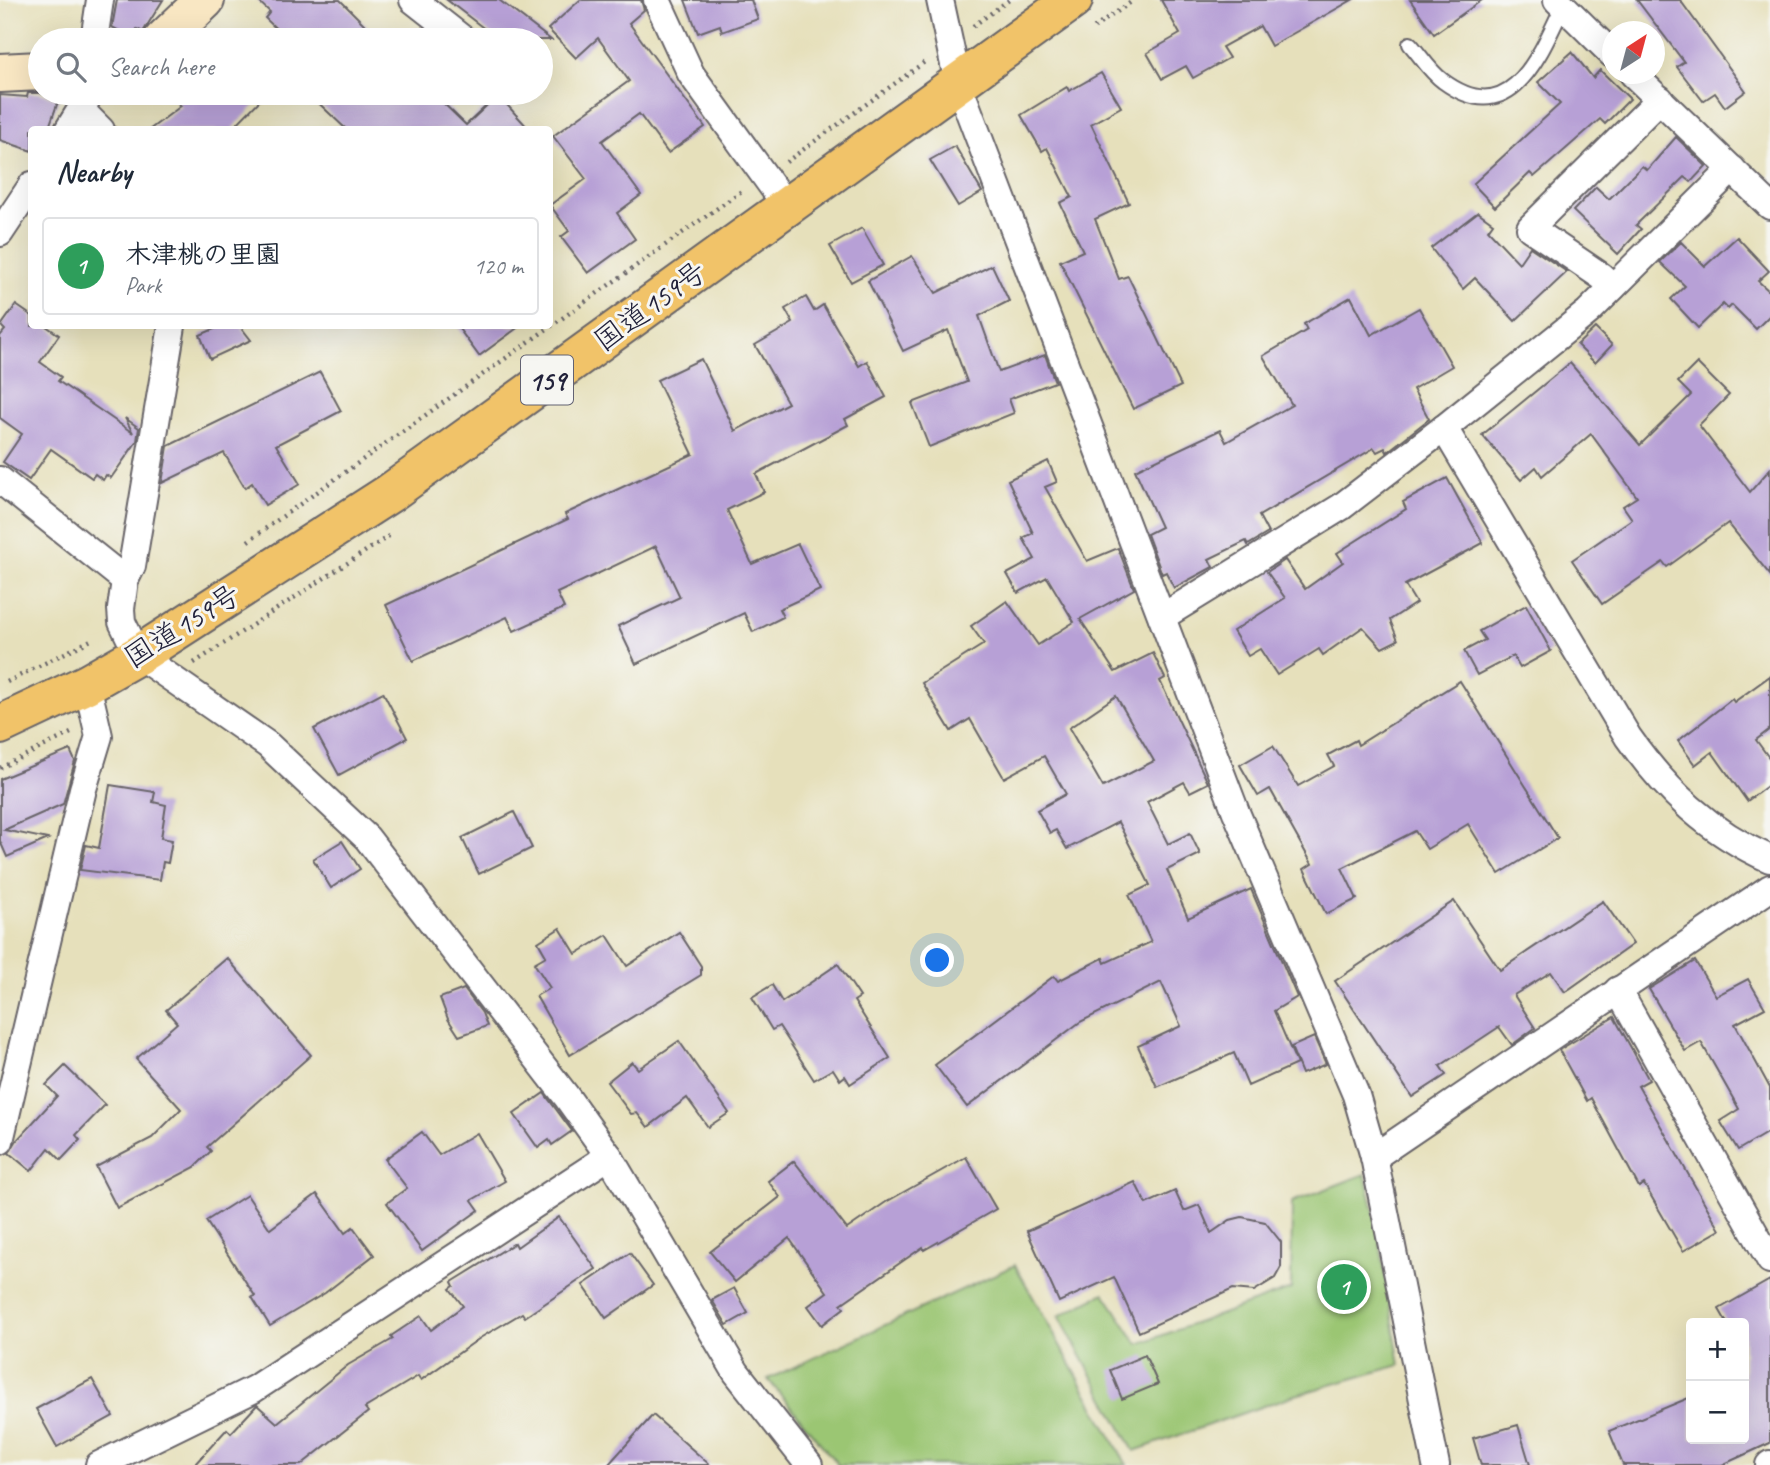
<!DOCTYPE html>
<html lang="en">
<head>
<meta charset="utf-8">
<style>
	:root { --surface:#fff; --page:#f2f2f3; --text:#1f2937; --muted:#747a83; --line:#e0e1e3; --accent:#db2777 }
	body { margin:0; font-family:Caveat,"Klee One",sans-serif; background:var(--page); color:var(--text) }
	.controls { position:absolute; right:21px; bottom:21px; display:grid; overflow:hidden; border-radius:7px; box-shadow:0 7px 28px #0002 }
	.controls button { width:63px; height:63px; display:grid; place-items:center; padding:0; border:0; border-bottom:2px solid var(--line); background:var(--surface); color:var(--text); font:35px sans-serif }
	.compass { position:absolute; left:1602px; top:21px; width:63px; height:63px; border-radius:50%; background:var(--surface); box-shadow:0 7px 28px #0002; rotate:36deg }
	.you { position:absolute; left:938px; top:961px; width:24px; height:24px; margin:-18px; border:5px solid #fff; border-radius:50%; background:#1a73e8; box-shadow:0 0 0 10px #1a73e833 }
	.badge { display:grid; place-items:center; width:46px; height:46px; border-radius:50%; background:var(--accent); color:#fff; font-size:23px; font-weight:700 }
	.pin { position:absolute; translate:-50% -50%; border:4px solid #fff; box-shadow:0 2px 7px #0006 }
	.list { margin:0; padding:0; list-style:none }
	h2 { display:flex; justify-content:space-between; align-items:center; height:91px; margin:0; padding:0 28px; font-size:30px }
	h2 small { font-size:23px; font-weight:400; color:var(--muted) }
	.list li { display:grid; grid-template-columns:46px 1fr auto; gap:21px; align-items:center; box-sizing:border-box; height:98px; margin:0 14px 14px; padding:0 14px; border:2px solid var(--line); border-radius:7px }
	.list b { display:block; font-size:26px; white-space:nowrap }
	.list p { margin:0; font-size:23px; white-space:nowrap; color:var(--muted) }
	.list em { font-size:23px; font-style:normal; color:var(--muted) }
	.icon { flex:none; width:38px; height:38px; fill:none; stroke:currentColor; stroke-width:2; stroke-linecap:round; stroke-linejoin:round }
	.map { position:relative; flex:none; width:1770px; height:1465px; overflow:hidden }
	.search { position:absolute; background:var(--surface); box-shadow:0 7px 28px #0002; left:28px; top:28px; width:525px; height:77px; display:flex; align-items:center; gap:18px; box-sizing:border-box; padding:0 24px; border-radius:38px; color:var(--muted); font-size:26px }
	.panel { position:absolute; background:var(--surface); box-shadow:0 7px 28px #0002; left:28px; top:126px; width:525px; height:203px; border-radius:7px }
	.map>svg:first-child { display:block }
	.green { fill:#9bc673; stroke:#5e7457; stroke-width:2 }
	.building { fill:#b7a0d6; fill-rule:evenodd }
	.lines { fill:none; stroke-linecap:round; stroke-linejoin:round }
	.service-casing { stroke:#676468; stroke-width:18 }
	.minor-casing { stroke:#676468; stroke-width:30 }
	.secondary-casing { stroke:#676468; stroke-width:42 }
	.trunk-casing { stroke:#676468; stroke-width:42 }
	.path { stroke:#676468; stroke-width:4.5; stroke-dasharray:2 5; stroke-linecap:butt }
	.service { stroke:#fff; stroke-width:14 }
	.minor { stroke:#fff; stroke-width:26 }
	.secondary { stroke:#f9e7c3; stroke-width:38 }
	.trunk { stroke:#f1c369; stroke-width:38 }
	.labels { text-anchor:middle; stroke-width:6; stroke-linejoin:round; paint-order:stroke }
	.shield { fill:#f6f6f2; stroke:#626272; stroke-width:2 }
	.shield-label { font-size:28px; font-weight:bold; fill:#22223b }
	.street-label { font-size:30px; fill:#22223b; stroke:#f6f6f2 }
</style>
</head>
<body>
<div class="map">
<svg width="1770" height="1465" viewBox="0 0 1770 1465">
	<rect width="100%" height="100%" fill="#f6f6f2"/>
	<filter id="ink" filterUnits="userSpaceOnUse"><feTurbulence type="fractalNoise" baseFrequency=".0143" numOctaves="2"/><feDisplacementMap in="SourceGraphic" scale="14" xChannelSelector="R" yChannelSelector="G"/><feConvolveMatrix kernelMatrix="1 2 1 2 8 2 1 2 1" color-interpolation-filters="sRGB"/></filter>
	<filter id="wash" filterUnits="userSpaceOnUse"><feTurbulence type="fractalNoise" baseFrequency=".00686" numOctaves="4" result="noise"/><feDisplacementMap in="SourceGraphic" scale="28" xChannelSelector="R" yChannelSelector="G"/><feGaussianBlur stdDeviation="1.57" result="paint"/><feColorMatrix in="noise" values="0 0 0 0 0 0 0 0 0 0 0 0 0 0 0 0 0 1.4 0 .05"/><feComposite in="paint" operator="in"/></filter>
	<g filter="url(#wash)">
		<rect width="100%" height="100%" fill="#e6e0bb"/>
		<g class="green">
			<path d="M1365 1174 1377 1224 1400 1365 1292 1396 1134 1451 1059 1316 1104 1293 1138 1344 1291 1289 1292 1202Z"/>
			<path d="M1015 1265 1127 1465H838L768 1379Z"/>
		</g>
		<g id="blocks">
			<g class="building">
				<path d="M117 0H163L143 32 137 29 132 38 112 27Z"/>
				<path d="M257 0H340L380 40H288L265 18 270 12Z"/>
				<path d="M447 0H499L551 40H499Z"/>
				<path d="M580 0H641L644 10 629 23 705 127 668 153 639 114 602 141 641 195 617 213 635 239 588 273 561 237 569 231 550 205 586 179 553 136 629 81 598 38 576 58 548 29Z"/>
				<path d="M685 0H751L758 19 722 32 720 25 698 33Z"/>
				<path d="M1161 0H1352L1271 46 1260 26 1222 47 1229 58 1193 78 1186 66 1162 79 1147 53 1180 34Z"/>
				<path d="M1410 0H1482L1434 34Z"/>
				<path d="M1637 0H1680L1746 91 1725 107 1715 93 1703 101 1677 67 1684 62Z"/>
				<path d="M1572 52 1593 78 1600 70 1630 99 1605 124 1600 119 1534 177 1530 173 1495 207 1473 184 1560 104 1538 82Z"/>
				<path d="M1101 73 1121 107 1091 124 1129 203 1095 219 1119 279 1128 276 1181 386 1133 409 1060 261 1083 251 1060 203 1072 197 1047 148 1042 151 1021 115 1067 87 1069 91Z"/>
				<path d="M28 93H40L59 99 48 130H32V151L0 140V95L27 97Z"/>
				<path d="M168 93H267L231 130H149L181 106Z"/>
				<path d="M308 93H433L466 125 498 95 530 130H347Z"/>
				<path d="M1676 137 1706 166 1691 182 1685 177 1636 225 1641 229 1618 254 1573 211 1596 187 1609 199 1642 166 1647 170Z"/>
				<path d="M955 146 982 192 958 206 930 160Z"/>
				<path d="M1478 212 1493 223 1488 230 1519 263 1530 247 1567 272 1515 321 1475 278 1463 289 1431 248Z"/>
				<path d="M862 228 883 265 851 282 830 246Z"/>
				<path d="M1737 237 1769 271 1758 281 1770 292V315L1756 329 1732 305 1728 309 1723 304 1698 328 1671 299 1685 286 1660 262 1681 242 1705 266Z"/>
				<path d="M912 256 936 293 992 265 1009 301 979 316 999 372 1045 355 1055 382 1009 399 1014 413 929 447 912 403 967 382 948 330 903 351 868 281Z"/>
				<path d="M806 297 814 311 823 305 859 366 867 361 886 397 845 419 848 425 756 474 764 492 727 510 752 564 798 544 820 590 779 609 783 617 753 632 744 613 636 664 618 626 680 597 656 546 557 593 564 608 514 631 507 617 413 661 386 605 568 519 565 514 693 454 657 380 701 359 735 431 788 403 755 345 793 323 785 309Z"/>
				<path d="M1351 297 1371 335 1419 308 1452 366 1413 389 1429 419 1387 452 1385 448 1377 452 1374 448 1259 516 1268 533 1248 545 1246 541 1209 559 1213 567 1174 588 1166 572 1162 574 1147 534 1161 527 1135 470 1220 430 1226 442 1292 405 1263 356 1307 330 1304 324Z"/>
				<path d="M16 305 32 316V326H46L59 335 40 362 61 377 58 381 133 433 125 418 139 428 137 441 111 478 106 475 103 480 95 474 92 478 51 449 29 480 3 462 22 434 0 418V336L5 330 1 326Z"/>
				<path d="M221 326H240L251 340 210 359 200 335Z"/>
				<path d="M457 326H520L479 356Z"/>
				<path d="M1595 328 1612 345 1595 363 1577 345Z"/>
				<path d="M1570 363 1640 445 1691 395 1678 382 1697 363 1729 395 1699 425 1750 492 1770 469V575L1728 523 1667 567 1663 562 1602 604 1572 560 1632 519 1623 506 1637 497 1591 434 1542 476 1536 467 1521 480 1482 435Z"/>
				<path d="M320 372 341 411 276 445 300 484 265 505 252 483 245 488 224 453 162 483 168 446Z"/>
				<path d="M1048 461 1057 482 1045 487 1087 561 1118 548 1134 589 1080 619 1115 672 1153 653 1165 678 1160 681 1208 783 1190 792 1184 782 1147 802 1168 844 1190 833 1200 854 1167 870 1188 918 1251 889 1297 997 1274 1011 1297 1064 1248 1086 1234 1053 1157 1087 1138 1046 1181 1026 1161 982 1080 1022 967 1107 935 1065 1054 976 1058 981 1103 958 1105 963 1151 942 1129 895 1150 885 1118 822 1067 849 1056 830 1050 833 1037 810 1066 794 1044 756 1004 778 970 719 951 731 922 683 984 644 971 626 1007 601 1038 645 1074 622 1047 577 1018 593 1007 574 1035 559 1023 538 1033 533 1008 480ZM1116 696 1154 761 1103 787 1069 728Z"/>
				<path d="M1447 478 1483 543 1405 585 1416 603 1390 620 1398 640 1382 648 1363 627 1323 655 1319 649 1277 675 1260 649 1248 656 1233 631 1285 598 1267 572 1285 560 1305 589 1343 562 1337 553 1406 509 1403 502Z"/>
				<path d="M1526 605 1551 651 1520 668 1513 656 1477 675 1464 651 1485 640 1479 631Z"/>
				<path d="M1770 676V729L1756 740 1770 759V784L1747 801 1712 752 1695 765 1678 741 1732 699 1734 702Z"/>
				<path d="M1460 681 1558 838 1499 874 1468 824 1427 849 1415 831 1342 868 1357 899 1326 914 1304 869 1312 864 1270 789 1258 796 1240 765 1273 746 1298 786 1334 766 1328 755 1356 740 1358 745Z"/>
				<path d="M383 692 407 738 339 775 314 729Z"/>
				<path d="M70 750 75 761 63 804 4 830 48 839 7 857 0 841V779Z"/>
				<path d="M110 785 155 792 153 802 166 805 161 838 172 840 168 863 163 862 160 880 80 870 86 845 99 848Z"/>
				<path d="M514 812 532 848 479 874 462 838Z"/>
				<path d="M342 841 360 869 331 888 313 859Z"/>
				<path d="M1454 901 1500 970 1603 901 1633 944 1565 992 1551 972 1514 995 1535 1028 1512 1045 1499 1027 1440 1066 1446 1075 1412 1097 1335 981Z"/>
				<path d="M560 928 576 954 607 935 627 966 679 932 701 966V975L570 1055 536 996 550 988 534 963 546 956 538 942Z"/>
				<path d="M227 958 311 1055 207 1147 211 1151 195 1167 117 1208 96 1167 152 1138 181 1109 136 1059 177 1023 166 1010Z"/>
				<path d="M1695 961 1716 996 1748 979 1765 1008 1735 1024 1770 1088V1131L1738 1150 1720 1121 1739 1109 1701 1042 1685 1051 1649 989Z"/>
				<path d="M838 964 860 997 854 1001 890 1058 850 1084 845 1076 840 1080 833 1069 814 1080 779 1026 772 1030 752 997 772 985 782 1002Z"/>
				<path d="M464 989 482 1013 487 1026 459 1036 448 1019 440 998Z"/>
				<path d="M1614 1017 1649 1080 1638 1086 1720 1230 1683 1251 1644 1184 1639 1187 1591 1098 1587 1101 1559 1050Z"/>
				<path d="M1314 1037 1326 1064 1302 1074 1291 1047Z"/>
				<path d="M679 1041 729 1113 708 1127 687 1098 648 1127 637 1113 631 1114 607 1082 632 1062 638 1069Z"/>
				<path d="M65 1066 105 1105 76 1135 80 1140 61 1160 49 1148 31 1171 9 1153 17 1140 57 1096 46 1085Z"/>
				<path d="M544 1093 572 1131 552 1145 549 1140 538 1148 514 1114Z"/>
				<path d="M422 1132 439 1155 477 1133 505 1181 472 1200 479 1210 422 1251 387 1203 407 1188 385 1159Z"/>
				<path d="M966 1157 996 1209 924 1250 923 1247 841 1304 844 1308 822 1325 808 1306 827 1292 789 1238 735 1282 710 1252 780 1197 768 1181 794 1161 847 1229 886 1202Z"/>
				<path d="M1135 1182 1146 1204 1175 1191 1184 1211 1199 1205 1211 1233 1230 1220 1242 1217 1265 1222 1281 1242V1267L1275 1278 1254 1291 1233 1289 1139 1332 1114 1277 1059 1302 1027 1231Z"/>
				<path d="M317 1194 345 1233 353 1227 374 1255 325 1293 270 1326 252 1297 255 1296 206 1221 247 1195 270 1229Z"/>
				<path d="M559 1217 596 1269 525 1317 522 1313 480 1338 421 1380 418 1376 365 1408 368 1412 301 1465H194L227 1429 231 1433 257 1405 277 1423 348 1365 393 1339 391 1336 421 1316 431 1330 463 1306 450 1289 454 1286 452 1282 515 1243 517 1247Z"/>
				<path d="M630 1253 653 1285 606 1318 583 1285Z"/>
				<path d="M1770 1280V1443L1722 1465H1623L1609 1431 1691 1397V1439H1744V1323H1727L1719 1309Z"/>
				<path d="M734 1288 748 1313 727 1325 712 1300Z"/>
				<path d="M1145 1355 1158 1384 1122 1399 1110 1370Z"/>
				<path d="M92 1379 113 1416 57 1447 36 1409Z"/>
				<path d="M653 1415 710 1465H608Z"/>
				<path d="M1518 1425 1530 1465H1481L1473 1438Z"/>
			</g>
		</g>
	</g>
	<g filter="url(#ink)">
		<use href="#blocks" fill-opacity="0" stroke="#676468" stroke-width="2"/>
		<g class="lines">
			<g class="service-casing">
				<path id="service" d="M1410 44C1420 55 1430 72 1443 81 1510 130 1538 59 1563 6"/>
			</g>
			<g class="minor-casing">
				<g id="minor">
					<path d="M413 0 464 40"/>
					<path d="M657 0 691 74 787 207"/>
					<path d="M940 0 958 83 1236 812 1356 1095 1374 1157 1436 1465"/>
					<path d="M1557 0 1612 54"/>
					<path d="M94 40 100 0"/>
					<path d="M1633 74 1770 206"/>
					<path d="M81 110 101 130"/>
					<path d="M68 130 86 101 87 93"/>
					<path d="M0 233 32 185"/>
					<path d="M1613 287 1601 276 1530 228 1660 99"/>
					<path d="M172 326 132 566 125 580 121 609 122 622 138 655 268 745 367 838 566 1096 609 1156 736 1372 809 1465"/>
					<path d="M1444 428 1628 737C1666 791 1709 832 1770 859"/>
					<path d="M0 480 125 580"/>
					<path d="M1162 617 1341 507 1444 428 1588 312 1732 169"/>
					<path d="M1618 990 1770 1260"/>
					<path d="M0 1141 83 789 99 736 87 684"/>
					<path d="M1374 1157 1770 888"/>
					<path d="M99 1465 254 1389 609 1156"/>
					<path d="M1769 1465 1770 1464"/>
				</g>
			</g>
			<g class="secondary-casing">
				<g id="secondary">
					<path d="M163 40 205 0"/>
					<path d="M0 73 40 71"/>
				</g>
			</g>
			<g class="trunk-casing">
				<path id="trunk" d="M0 725 87 684 138 655 390 493 1073 0"/>
			</g>
			<g class="path">
				<path d="M973 26 1009 0"/>
				<path d="M1094 28 1134 0"/>
				<path d="M786 162 926 61"/>
				<path d="M248 541 743 190"/>
				<path d="M194 663 389 536"/>
				<path d="M7 682 93 639"/>
				<path d="M0 768 71 733"/>
			</g>
			<use href="#service" class="service"/>
			<use href="#minor" class="minor"/>
			<use href="#secondary" class="secondary"/>
			<use href="#trunk" class="trunk"/>
		</g>
	</g>
	<g class="labels">
		<rect class="shield" x="521" y="355.5" width="52" height="49" rx="5"/>
		<g class="shield-label">
			<text x="547" y="390">159</text>
		</g>
		<g class="street-label">
			<text transform="translate(650 306) rotate(-36)" y="10">国道159号</text>
			<text transform="translate(182 626) rotate(-32)" y="10">国道159号</text>
		</g>
	</g>
</svg>
<div class="controls">
<button>+</button>
<button>−</button>
</div>
<svg class="compass" viewBox="-18 -18 36 36"><path d="M0-13l5 13h-10z" fill="#e53935"/><path d="M0 13l5-13h-10z" fill="#747a83"/></svg>
<div class="you"></div>
<div class="pin badge" style="left:1344px;top:1287px;background:#2e9e5b">1</div>
<div class="search"><svg class="icon" aria-label="search" viewBox="0 0 24 24"><circle cx="10" cy="10" r="6"/><path d="M15 15l6 6"/></svg>Search here</div>
<section class="panel">
<h2>Nearby<small></small></h2>
<ul class="list">
<li><span class="badge" style="background:#2e9e5b">1</span><div><b>木津桃の里園</b><p>Park</p></div><em>120 m</em></li>
</ul>
</section>
</div>
</body>
</html>
